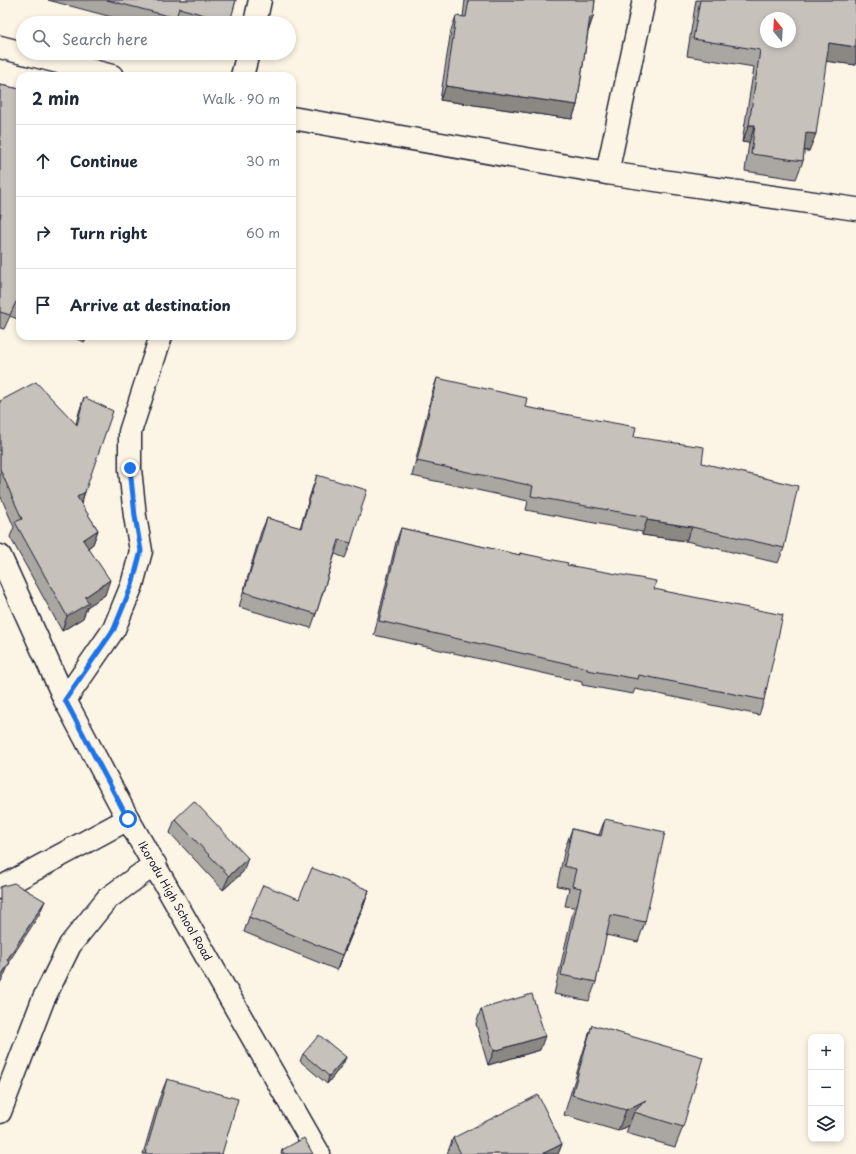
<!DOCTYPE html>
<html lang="en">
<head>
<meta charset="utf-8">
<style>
	:root { --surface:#fff; --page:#f6f6f7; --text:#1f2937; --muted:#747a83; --line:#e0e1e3 }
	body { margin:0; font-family:"Playpen Sans",sans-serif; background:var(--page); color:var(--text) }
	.controls { position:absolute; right:12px; bottom:12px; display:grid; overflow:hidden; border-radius:8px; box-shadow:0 2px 6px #0003 }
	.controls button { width:36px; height:36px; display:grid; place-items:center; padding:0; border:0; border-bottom:1px solid var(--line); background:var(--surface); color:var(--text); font:20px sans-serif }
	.compass { position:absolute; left:760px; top:12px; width:36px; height:36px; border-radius:50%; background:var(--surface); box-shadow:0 2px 6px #0003; rotate:342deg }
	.stop { position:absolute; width:12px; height:12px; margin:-9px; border:3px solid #1a73e8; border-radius:50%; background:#fff }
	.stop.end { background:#1a73e8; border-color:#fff; box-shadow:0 1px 4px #0008 }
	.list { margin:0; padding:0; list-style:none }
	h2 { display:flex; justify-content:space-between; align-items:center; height:52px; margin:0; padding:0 16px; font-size:17px }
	h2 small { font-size:13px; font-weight:400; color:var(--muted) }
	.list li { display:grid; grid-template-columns:26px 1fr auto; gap:12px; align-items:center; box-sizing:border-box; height:72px; padding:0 16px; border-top:1px solid var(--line) }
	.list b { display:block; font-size:15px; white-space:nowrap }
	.list em { font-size:13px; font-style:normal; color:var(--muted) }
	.icon { flex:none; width:22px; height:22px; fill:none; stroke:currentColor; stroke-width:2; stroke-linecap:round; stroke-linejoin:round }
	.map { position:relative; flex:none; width:856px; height:1154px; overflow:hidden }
	.search { position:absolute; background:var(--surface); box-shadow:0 2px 6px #0003; left:16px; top:16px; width:280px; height:44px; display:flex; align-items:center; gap:10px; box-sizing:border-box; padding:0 14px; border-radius:22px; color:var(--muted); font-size:15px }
	.panel { position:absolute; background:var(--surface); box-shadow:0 2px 6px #0003; left:16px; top:72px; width:280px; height:268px; border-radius:12px }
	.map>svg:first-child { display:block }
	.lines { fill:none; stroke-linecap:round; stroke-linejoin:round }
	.street-casing { stroke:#22223b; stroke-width:25 }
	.street { stroke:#fcf5e5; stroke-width:22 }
	.wall { fill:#aaa6a1; stroke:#22223b }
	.shaded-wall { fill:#8b8783; stroke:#22223b }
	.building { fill:#c6c1bb; stroke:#22223b; fill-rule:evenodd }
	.route { stroke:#1a73e8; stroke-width:5 }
	.labels { text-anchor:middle; stroke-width:3; stroke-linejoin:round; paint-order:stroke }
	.street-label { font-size:11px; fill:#22223b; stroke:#fcf5e5 }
</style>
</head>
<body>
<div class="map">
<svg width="856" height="1154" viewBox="0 0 856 1154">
	<rect width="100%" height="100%" fill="#fcf5e5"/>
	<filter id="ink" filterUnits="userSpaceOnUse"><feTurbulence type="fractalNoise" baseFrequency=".025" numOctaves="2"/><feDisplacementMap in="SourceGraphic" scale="8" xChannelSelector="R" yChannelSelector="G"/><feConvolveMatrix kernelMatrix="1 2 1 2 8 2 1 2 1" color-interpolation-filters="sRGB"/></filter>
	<g filter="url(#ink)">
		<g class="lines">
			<g class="street-casing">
				<g id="street">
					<path d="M255 23 260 0"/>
					<path d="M0 47 23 53"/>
					<path d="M24 53 112 76"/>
					<path d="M242 76 248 53"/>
					<path d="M292 118 607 173 856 209"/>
					<path d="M607 173 644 0"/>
					<path d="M0 556 65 700 128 819 319 1154"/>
					<path d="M65 700 114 629 132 585 141 551 135 516 130 469V432L161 336"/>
					<path d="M0 888 128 819"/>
					<path d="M0 1112 43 1000 70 945 107 899 155 864"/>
				</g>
			</g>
			<use href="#street" class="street"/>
		</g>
		<g class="wall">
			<path d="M48 0H236L229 23H177L174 22V23H134Z"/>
			<path d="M465 0H595L593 17 588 32 577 105 572 119 440 100 451 30 456 16 463 17Z"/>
			<path d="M696 0H856V65L826 61 809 151H804L803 161 796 179 745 171 749 143 742 142 754 67 687 56Z"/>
			<path d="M0 85 20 89V320L10 316 4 329 0 328Z"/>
			<path d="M68 336H87L85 342Z"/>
			<path d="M437 378 525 407 634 437 702 463 784 548 778 563 686 541 642 535V532L526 510 528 501 412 476 432 393Z"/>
			<path d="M84 397 85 492 81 504 98 530 93 544 88 548 105 595 87 607 83 618 62 631 10 537 14 527 0 495V401L76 424 79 412Z"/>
			<path d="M317 475 351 543 345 558 335 554 316 614 311 628 239 607 261 532 267 518 300 528 312 489Z"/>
			<path d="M401 528 519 555 520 553 654 589 764 700 759 715 635 689 633 694 582 685V682L374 635 396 542Z"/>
			<path d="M175 819 243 872 223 890 170 833Z"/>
			<path d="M605 819 645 922 638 942 606 935 596 982 589 1001 554 994 574 907 565 906 569 888 557 886 565 848 572 829 599 835Z"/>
			<path d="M369 890 364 905 337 970 244 932 249 917 299 899Z"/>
			<path d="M481 1009 540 1050 488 1065 476 1024Z"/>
			<path d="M592 1025 683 1127 675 1147 626 1133 629 1125 618 1131 564 1115 585 1046Z"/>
			<path d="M303 1054 346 1057 343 1064 327 1084 300 1061Z"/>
			<path d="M167 1079 222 1154H143L159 1099Z"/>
			<path d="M453 1138 562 1144 558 1154H447Z"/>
			<path d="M282 1150 313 1154H281Z"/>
		</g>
		<g class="shaded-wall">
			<path d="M590 17H593L588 32 584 31Z"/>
			<path d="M829 43 856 47V65L823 61Z"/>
			<path d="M446 86 577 105 572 119 440 100Z"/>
			<path d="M749 125H755L749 143 742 142Z"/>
			<path d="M806 133 816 134 809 151 800 150Z"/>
			<path d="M85 492 80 507 77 497Z"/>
			<path d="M647 520 692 527 686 541 642 535Z"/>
			<path d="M98 530 93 544 78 555 83 540Z"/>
			<path d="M110 580 105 595 87 607 83 618 62 631 67 616 85 597Z"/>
			<path d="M248 858 243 872 223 890 229 876Z"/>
			<path d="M369 890 364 905 337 970 342 955Z"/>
			<path d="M45 901 39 915 1 974 7 960Z"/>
			<path d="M10 962 4 976 0 983V977Z"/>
			<path d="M545 1036 540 1050 488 1065 494 1051Z"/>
			<path d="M346 1057 343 1064 327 1084 329 1076Z"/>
			<path d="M646 1100 634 1112 629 1125 618 1131 626 1110Z"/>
			<path d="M562 1144 558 1154H542Z"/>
		</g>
		<g class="building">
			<path d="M107 0H236L230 22 179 8 176 18Z"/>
			<path d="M469 0H595L593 17H590L577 105 446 86 456 16 466 17Z"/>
			<path d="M700 0H856V47L829 43 816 134 806 133 803 161 751 154 755 125H749L760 50 693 39ZM766 18H790V42H766Z"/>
			<path d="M0 85 20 89V303L16 302 10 315 0 312V219L1 214H0Z"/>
			<path d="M437 378 527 398 525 407 636 427 634 437 704 447 702 463 798 486 784 548 692 527 647 520V517L531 496 533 486 417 461Z"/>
			<path d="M36 382 77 425 84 397 113 411 85 492 77 497 98 530 83 540 110 580 85 597 89 603 67 616 15 522 22 519 0 469V401Z"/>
			<path d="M317 475 367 490 351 543 339 540 316 614 244 592 267 518 301 528Z"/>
			<path d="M401 528 520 555V553L568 563 567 565 656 581 654 589 783 615 764 700 639 675 638 679 587 670V668L379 621Z"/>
			<path d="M194 801 248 858 229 876 175 819Z"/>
			<path d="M605 819 665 832 645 922 611 915 596 982 561 975 581 888 572 886 576 869 564 866 572 829 601 836Z"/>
			<path d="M312 868 369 890 342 955 249 917 263 885 299 899Z"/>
			<path d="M14 883 45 901 7 960 10 962 0 977V887L3 886Z"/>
			<path d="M532 994 545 1036 494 1051 481 1009Z"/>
			<path d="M592 1025 703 1057 683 1127 634 1112 646 1100 626 1110 572 1095Z"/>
			<path d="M319 1035 346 1057 329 1076 303 1054Z"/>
			<path d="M167 1079 238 1099 222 1154H145Z"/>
			<path d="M538 1095 562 1144 542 1154H461L453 1138Z"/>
			<path d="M304 1138 313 1154H284L282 1150Z"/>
		</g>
	</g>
	<g class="lines" filter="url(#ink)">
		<path class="route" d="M128 819 65 700 114 629 132 585 141 551 135 516 130 468"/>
	</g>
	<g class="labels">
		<g class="street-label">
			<text transform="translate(175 901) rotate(60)" y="4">Ikorodu High School Road</text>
		</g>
	</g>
</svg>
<div class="controls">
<button>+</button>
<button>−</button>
<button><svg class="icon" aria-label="layers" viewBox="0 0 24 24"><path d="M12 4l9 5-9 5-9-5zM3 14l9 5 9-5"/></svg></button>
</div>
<svg class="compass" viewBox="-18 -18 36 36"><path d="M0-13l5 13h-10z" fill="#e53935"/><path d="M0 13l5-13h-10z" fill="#747a83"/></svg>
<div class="stop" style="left:128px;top:819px"></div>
<div class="stop end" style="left:130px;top:468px"></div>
<div class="search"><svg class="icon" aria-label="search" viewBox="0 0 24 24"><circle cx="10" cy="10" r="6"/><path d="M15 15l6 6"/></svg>Search here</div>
<section class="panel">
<h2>2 min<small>Walk · 90 m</small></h2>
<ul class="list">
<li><svg class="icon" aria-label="ahead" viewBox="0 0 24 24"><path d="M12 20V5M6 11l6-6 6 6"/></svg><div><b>Continue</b></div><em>30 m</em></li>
<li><svg class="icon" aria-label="right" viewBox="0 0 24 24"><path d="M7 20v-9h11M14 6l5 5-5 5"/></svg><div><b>Turn right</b></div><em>60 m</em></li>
<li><svg class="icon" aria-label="arrive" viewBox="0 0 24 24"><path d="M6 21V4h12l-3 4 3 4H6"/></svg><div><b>Arrive at destination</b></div></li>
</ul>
</section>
</div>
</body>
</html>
